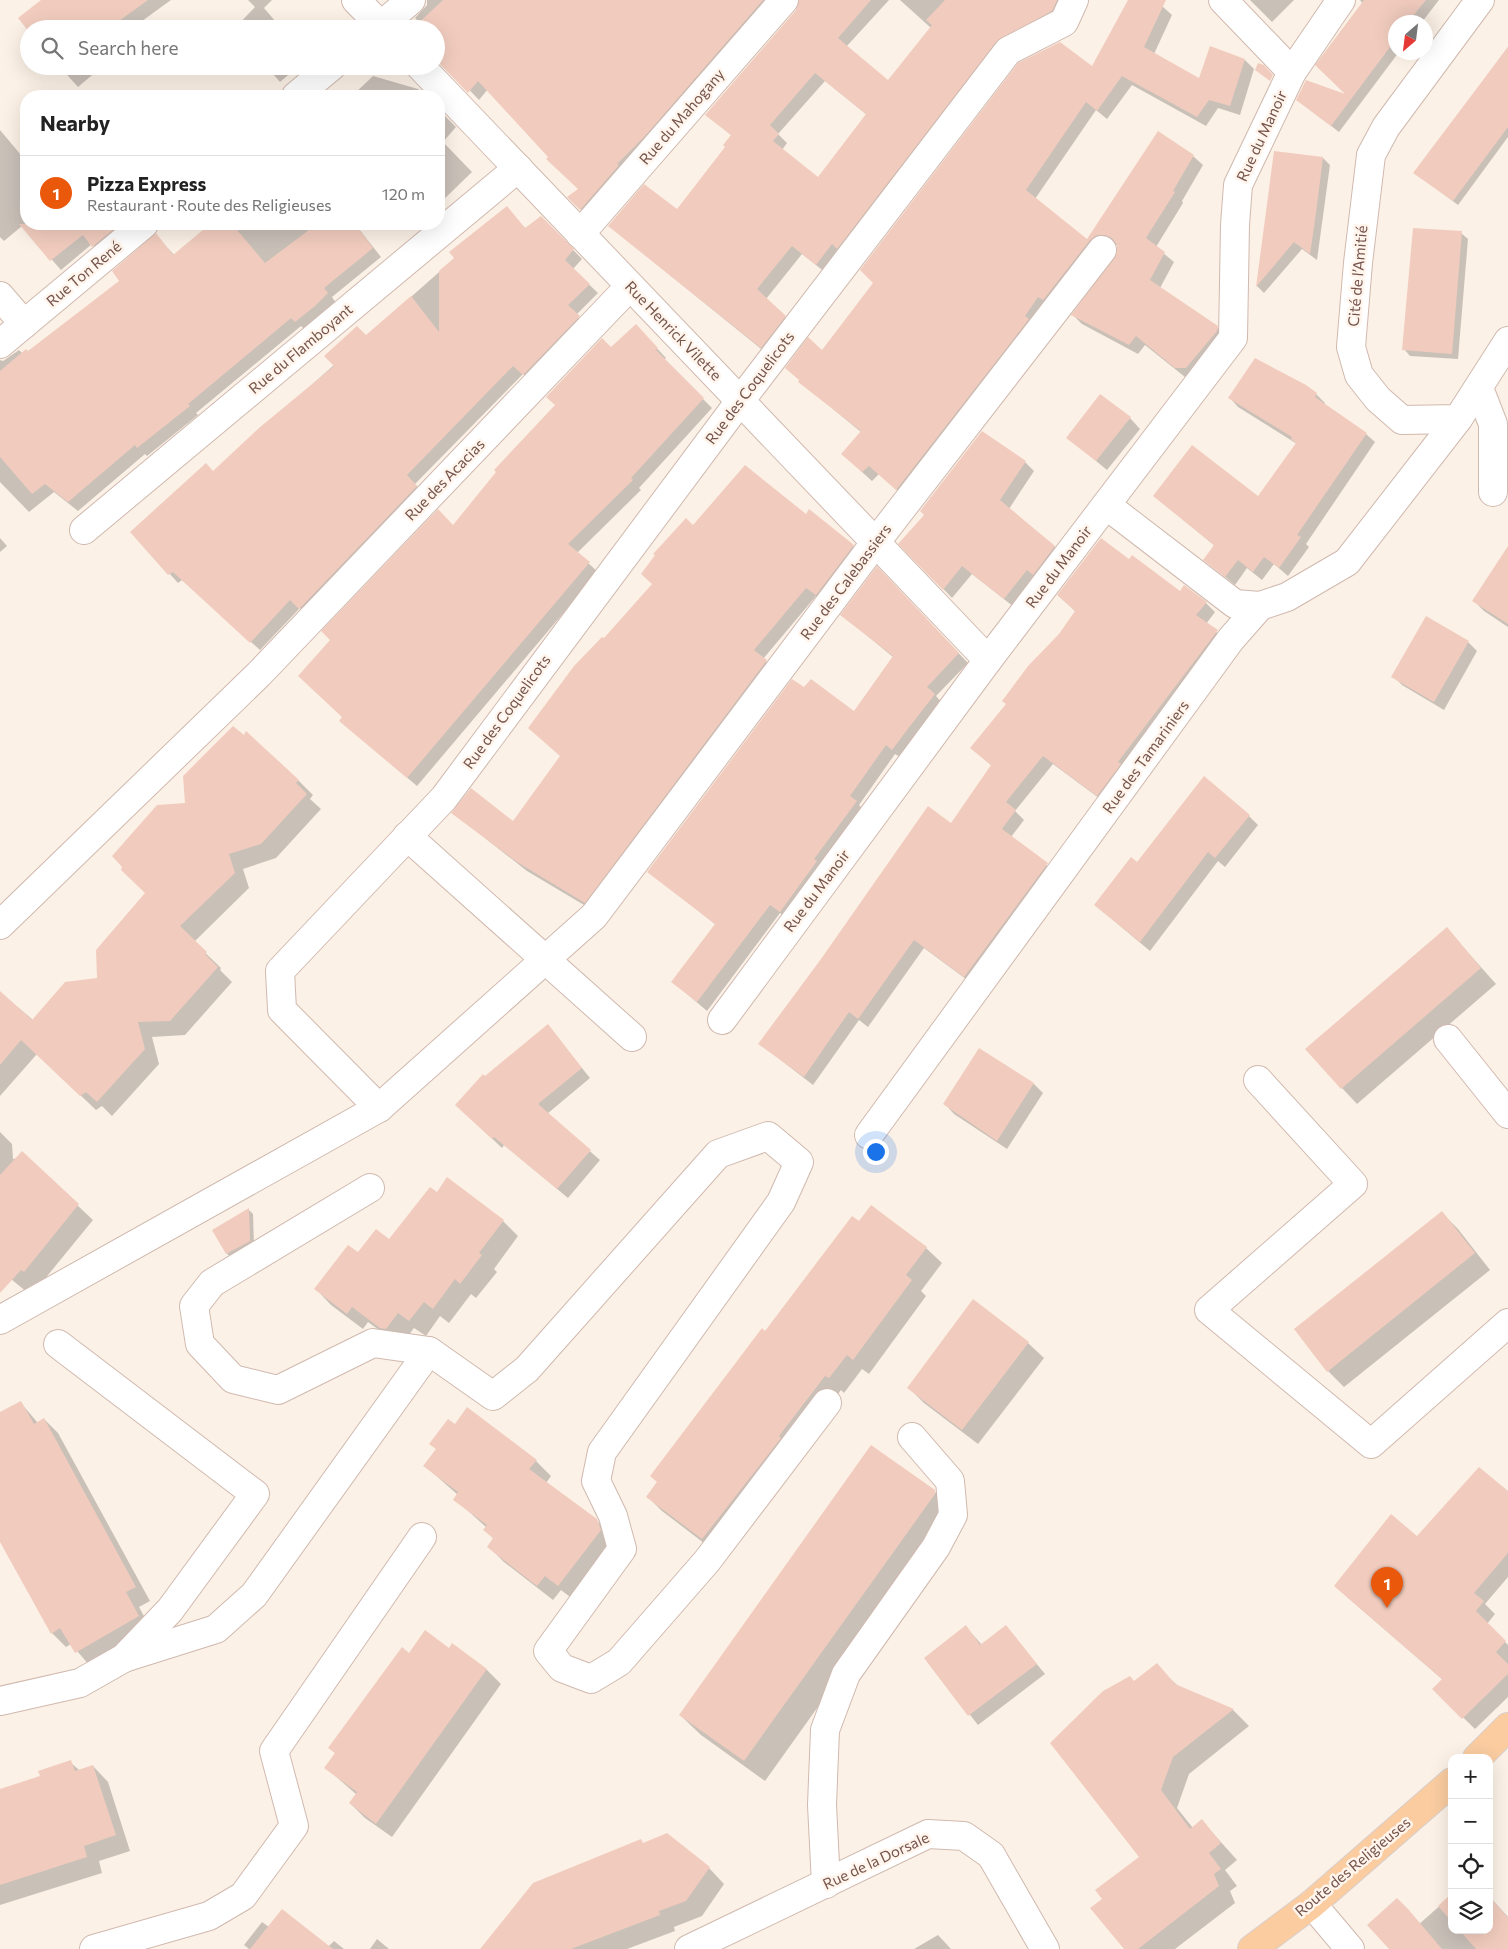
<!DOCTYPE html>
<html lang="en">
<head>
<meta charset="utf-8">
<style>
	:root { --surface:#fff; --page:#f2f2f2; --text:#222; --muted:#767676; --line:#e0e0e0; --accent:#ea580c }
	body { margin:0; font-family:Commissioner,sans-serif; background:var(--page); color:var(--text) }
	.controls { position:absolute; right:15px; bottom:15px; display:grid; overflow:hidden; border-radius:10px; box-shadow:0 5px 20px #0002 }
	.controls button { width:45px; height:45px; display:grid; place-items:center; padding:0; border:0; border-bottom:1px solid var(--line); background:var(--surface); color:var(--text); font:25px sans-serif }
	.compass { position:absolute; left:1388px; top:15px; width:45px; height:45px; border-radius:50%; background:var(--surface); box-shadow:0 5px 20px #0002; rotate:208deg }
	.you { position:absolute; left:875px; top:1151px; width:18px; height:18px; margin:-12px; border:4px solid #fff; border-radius:50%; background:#1a73e8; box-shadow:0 0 0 8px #1a73e833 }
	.badge { display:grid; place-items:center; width:32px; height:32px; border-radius:50%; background:var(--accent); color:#fff; font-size:16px; font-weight:700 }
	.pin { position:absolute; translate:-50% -41px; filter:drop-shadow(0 1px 2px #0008) }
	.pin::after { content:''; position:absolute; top:26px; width:18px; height:15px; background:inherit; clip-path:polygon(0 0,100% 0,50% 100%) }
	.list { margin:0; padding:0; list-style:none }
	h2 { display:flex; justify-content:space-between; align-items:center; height:65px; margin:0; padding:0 20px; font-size:21px }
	h2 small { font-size:16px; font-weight:400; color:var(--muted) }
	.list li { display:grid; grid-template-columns:32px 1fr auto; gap:15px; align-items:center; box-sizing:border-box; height:75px; padding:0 20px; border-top:1px solid var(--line) }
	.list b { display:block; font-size:19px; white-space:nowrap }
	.list p { margin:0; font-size:16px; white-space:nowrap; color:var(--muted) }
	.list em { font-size:16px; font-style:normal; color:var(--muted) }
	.icon { flex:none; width:28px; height:28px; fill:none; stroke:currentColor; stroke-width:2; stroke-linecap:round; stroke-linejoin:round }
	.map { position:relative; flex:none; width:1508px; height:1949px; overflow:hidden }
	.search { position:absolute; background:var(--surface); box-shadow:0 5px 20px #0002; left:20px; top:20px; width:425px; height:55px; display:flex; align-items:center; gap:12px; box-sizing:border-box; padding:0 18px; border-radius:28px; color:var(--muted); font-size:19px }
	.panel { position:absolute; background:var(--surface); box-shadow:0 5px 20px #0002; left:20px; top:90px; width:425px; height:140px; border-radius:20px }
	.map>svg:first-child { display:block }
	.shadow { fill:#0003; fill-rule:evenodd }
	.building { fill:#f1ccbe; fill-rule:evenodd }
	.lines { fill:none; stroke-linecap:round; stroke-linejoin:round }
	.minor-casing { stroke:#d0b9af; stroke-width:30 }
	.major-casing { stroke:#d8cfcd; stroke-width:30 }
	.minor { stroke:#fff; stroke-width:28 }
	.major { stroke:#facca0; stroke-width:28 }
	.labels { text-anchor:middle; stroke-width:5; stroke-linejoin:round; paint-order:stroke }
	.street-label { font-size:15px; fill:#75544b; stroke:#fff5ec }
</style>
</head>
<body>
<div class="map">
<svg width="1508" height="1949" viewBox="0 0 1508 1949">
	<rect width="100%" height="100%" fill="#fcf1e6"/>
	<g class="shadow">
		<path d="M45 0H171L131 29H29L20 19Z"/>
		<path d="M248 0H272L264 8 282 29H234L255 7Z"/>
		<path d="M427 0H780L589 218 569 197 579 189 488 89 479 100 436 55V29L420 23 415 18 427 5Z"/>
		<path d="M800 0H889L846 47 888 82 931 28 900 0H1071L1004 50 826 273 802 254 766 299 794 326 770 356 619 234 677 211 726 147 732 136 707 115 797 11ZM825 81 867 115 818 178 782 150 787 143 778 134Z"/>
		<path d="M1130 0H1151L1162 6 1172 15 1154 54 1200 80 1245 60 1254 69 1240 115 1218 108 1206 126 1132 85 1107 119 1096 110 1035 199 1087 241 1193 156 1203 165 1182 201 1183 203 1156 247 1174 262 1160 288 1217 327 1226 336 1195 377H1185L1145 345 1138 354 1082 324 1073 315 1119 253 1118 245H1105L906 498 879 474 872 481 852 463 861 432 800 382 822 352 1092 67Z"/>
		<path d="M1250 0H1294L1272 22Z"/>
		<path d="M1360 0H1439L1422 22H1396V52H1399L1339 132 1297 100 1349 96 1363 4Z"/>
		<path d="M1508 47V137L1458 205 1415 173Z"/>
		<path d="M59 66H103L78 87Z"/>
		<path d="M266 66H299L280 82Z"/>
		<path d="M373 76 418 89 426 96H352Z"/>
		<path d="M439 110 456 127 443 142 472 172 439 204Z"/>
		<path d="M0 130 26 161V224H142L102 255 92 244 61 270 22 226 4 241 0 237Z"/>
		<path d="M1323 158 1330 165 1317 260 1302 249 1264 293 1257 286 1266 218Z"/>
		<path d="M515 217 526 229 541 217 582 259 573 269 598 293 576 315 587 326 533 383 523 374 415 484 425 496 309 617 300 608 260 650 182 580 178 583 132 532 213 472 455 258Z"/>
		<path d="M212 224H355L381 257 332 297 336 303 305 330 301 326 196 413 198 415 147 456 145 454 78 511 54 492 29 512 0 482V360L3 361 19 350 23 354 35 347 121 281 156 235 175 256Z"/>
		<path d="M1461 233 1468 239 1458 359 1410 356 1404 349Z"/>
		<path d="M636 326 666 358 664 360 712 408 639 488 641 490 577 553 598 572 417 786 340 721 453 526 611 349Z"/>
		<path d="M1316 394 1325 403 1324 405 1366 434 1375 442 1306 544 1309 547 1288 576 1274 564 1262 580 1247 568 1235 585 1205 560 1215 546 1154 496 1258 498 1297 444 1238 407 1230 398Z"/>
		<path d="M1130 418 1140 429 1107 470 1068 438Z"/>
		<path d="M1025 462 1034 471 1009 509 1064 555 1014 607 972 574 952 598 900 544Z"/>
		<path d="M806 515 853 546 862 556 826 604 816 596 763 659 776 670 594 911 527 871 453 813 513 822 561 756 529 728 653 584 657 555 693 527Z"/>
		<path d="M0 538 7 546 0 552Z"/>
		<path d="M1508 548V627L1484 611 1474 601Z"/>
		<path d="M1129 561 1180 592 1206 603 1215 612 1206 624 1226 640 1107 804 1053 764 1015 811 1024 820 1011 837 1056 873 974 985 924 948 868 1027 859 1020 813 1085 760 1044 951 825 992 766 971 748 1008 704 1076 612 1058 595Z"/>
		<path d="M877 568 968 663 936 696 943 704 902 758 895 754 859 805 865 811 790 920 780 913 707 1011 673 982 716 925 649 871 805 689 854 713 893 657 842 615Z"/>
		<path d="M1468 642 1477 651 1444 710 1402 685 1393 676Z"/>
		<path d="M298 780 313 795 310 799 321 809 276 858 243 869 249 888 194 942 221 968 220 970 232 982 185 1035 152 1037 159 1064 112 1116 102 1106 96 1110 37 1054 0 1096V992L33 1020 99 979 146 893 186 804Z"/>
		<path d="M1249 816 1258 825 1225 867 1218 861 1150 951 1095 905 1138 864Z"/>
		<path d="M1447 929 1496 984 1357 1104 1342 1088Z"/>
		<path d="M548 1026 590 1078 547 1114 600 1160 568 1198 504 1145 502 1148 466 1114 485 1078Z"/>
		<path d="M980 1050 1034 1084 1043 1093 1007 1149 954 1114 945 1104Z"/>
		<path d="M0 1132 12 1144 13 1159 26 1157 93 1220 39 1286 28 1293 0 1270Z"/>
		<path d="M437 1193 503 1221 518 1236 494 1269 497 1272 476 1298 471 1294 449 1323 440 1316 426 1336 414 1328 402 1344 397 1343 368 1322 363 1329 331 1305 316 1289 358 1254 389 1241Z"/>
		<path d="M872 1206 926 1248 942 1263 921 1291 926 1296 869 1374 862 1369 844 1393 841 1390 717 1553 662 1511 647 1496 766 1332Z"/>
		<path d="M249 1210 253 1214 254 1246 232 1258 227 1254Z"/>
		<path d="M1442 1213 1458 1229 1490 1270 1344 1387 1328 1371Z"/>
		<path d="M1028 1343 1044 1358 978 1444 924 1403 908 1387Z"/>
		<path d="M20 1402 38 1423 44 1419 58 1433 150 1601 139 1607 152 1631 90 1666 71 1644 66 1647 52 1633 0 1538V1414Z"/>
		<path d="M455 1426 536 1461 551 1476 546 1483 596 1520 612 1536 615 1546 574 1600 561 1590 553 1600 504 1562 489 1547 494 1539 485 1530 487 1528 455 1499 458 1495 425 1466 437 1450 431 1444Z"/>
		<path d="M934 1491 955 1512V1515L765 1781 701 1735 680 1715Z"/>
		<path d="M1508 1494V1577L1485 1604 1495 1614 1487 1624 1508 1645V1697L1475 1729 1434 1689 1443 1680 1347 1597 1417 1538Z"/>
		<path d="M966 1627 982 1645 1006 1627 1045 1674 978 1725 926 1659Z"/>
		<path d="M453 1645 487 1670 501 1684 392 1837 365 1818 350 1803 357 1795 325 1767 336 1754 330 1748 409 1655 449 1649Z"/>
		<path d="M1156 1665 1178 1686 1233 1710 1249 1726 1189 1774 1177 1808 1193 1828 1202 1821 1237 1860 1225 1870 1237 1886 1230 1891 1235 1903 1175 1949H1126L1104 1899 1140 1857 1134 1682Z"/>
		<path d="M70 1762 79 1770 93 1766 108 1782 130 1851 99 1861 102 1873 0 1905V1790L42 1777Z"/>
		<path d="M644 1844 709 1868 724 1884 702 1916 674 1927 675 1931 627 1949H493Z"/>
		<path d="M1452 1895V1930H1489V1896L1508 1917V1949H1391Z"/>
		<path d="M262 1922 269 1927 328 1947 334 1941 344 1949H249L244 1945Z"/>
		<path d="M938 1935 951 1949H914Z"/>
		<path d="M377 1939 389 1949H370Z"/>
	</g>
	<g class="building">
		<path d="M41 0H148L108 29H29V32L18 18Z"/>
		<path d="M443 0H763L645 136 617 164 619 165 580 210 567 197 578 189 546 159 548 157 478 81 468 93 436 60V29H412Z"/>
		<path d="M799 0H871L838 38 888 80 932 25 926 20 945 0H1057L1052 11 996 42 837 249 832 244 816 265 792 246 757 289 786 316 761 348 608 226 644 184 677 209 725 147 723 145 731 135 705 115 796 10ZM815 73 866 114 818 177 773 141 779 134 770 125Z"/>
		<path d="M1128 0H1166L1144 47 1199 78 1210 46 1245 59 1230 106 1209 100 1197 117 1122 76 1097 111 1086 102 1026 190 1087 239 1158 131 1194 155 1173 191 1175 192 1146 238 1165 252 1150 280 1218 326 1217 331 1186 368H1175L1136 336 1129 345 1071 315 1117 253V245L1112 238 1105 235H1097L1090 240 1043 300 1038 297 1025 316 1029 319 896 490 869 466 862 472 841 454 861 431 798 382 799 380 785 368 808 337 822 350 873 283 860 270 1018 63 1060 42 1092 66Z"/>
		<path d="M1364 0H1426L1408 22H1396V39L1331 126 1296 100 1306 80 1345 94 1315 65Z"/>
		<path d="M1508 47V127L1453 201 1413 173Z"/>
		<path d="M1258 63 1264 65 1273 75 1270 81 1255 70Z"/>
		<path d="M1274 151 1323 157 1316 213 1310 254 1294 242 1256 287Z"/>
		<path d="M507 206 525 228 541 216 574 249 565 260 590 284 568 305 580 316 523 375 513 366 407 475 417 486 299 609 290 600 250 643 173 572 168 575 130 532 206 463 213 471 259 428 334 366 324 356 357 326 366 335 411 296 439 332V271L454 258 449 252Z"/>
		<path d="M19 224H120L92 247 83 235 50 261Z"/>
		<path d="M210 224H232L265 263 317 224H355L373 248 324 288 328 293 315 306 295 322 291 318 188 404 190 406 137 448 135 445 68 502 45 484 32 494 0 457V371L26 349 28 351 119 281 112 271 156 233 173 255Z"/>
		<path d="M1413 228 1462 231 1452 354 1402 350Z"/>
		<path d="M636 324 658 348 656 350 704 398 631 478 633 480 568 544 590 562 407 778 339 721 342 717 298 676 330 640 321 631 438 509 453 525 496 472 494 470 555 405 546 397 602 338 611 347Z"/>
		<path d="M1255 358 1306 385 1317 393 1315 397 1367 433 1297 535 1301 537 1279 568 1264 557 1253 572 1238 560 1225 577 1203 560 1214 545 1153 496 1192 445 1258 496 1296 443 1291 439 1292 437 1228 398Z"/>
		<path d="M1100 394 1131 417 1096 461 1066 438Z"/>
		<path d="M982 431 1026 461 1000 500 1055 546 1033 575 1027 570 1004 599 962 566 943 590 898 544 924 515 920 511Z"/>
		<path d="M745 465 806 514 809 509 854 545 816 595 806 588 754 650 767 660 585 903 517 862 451 813 471 788 513 821 560 756 528 728 574 666 602 637 604 638 652 584 641 574 655 555 653 554 686 518 693 525Z"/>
		<path d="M1101 538 1129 559 1132 555 1180 591 1184 585 1207 602 1196 615 1218 630 1118 762 1121 764 1097 796 1043 756 1006 802 1016 810 1002 829 1048 863 964 977 914 940 858 1019 849 1012 804 1077 758 1044 821 959 928 806 951 823 991 765 970 748 1006 704 1002 701 1028 666 1059 634 1075 611 1057 595Z"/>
		<path d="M1508 546V624L1472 601Z"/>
		<path d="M877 566 959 653 927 687 935 694 907 730 892 750 886 745 850 796 857 801 814 859 817 861 780 912 770 905 697 1002 671 982 715 924 647 872 792 679 804 687 811 679 854 711 893 656 840 615Z"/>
		<path d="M1426 616 1469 641 1434 702 1391 677Z"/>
		<path d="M233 726 244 735 246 731 299 780 296 783 307 794 261 844 229 854 235 873 180 926 207 952 205 954 218 967 170 1021 138 1022 145 1049 97 1102 86 1092 80 1096 21 1040 0 1065V991L32 1020 65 982 97 978 96 950 145 893 121 870 122 867 112 856 157 805 185 803 183 776Z"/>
		<path d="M1204 776 1250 815 1215 858 1208 852 1140 942 1094 905 1131 857 1137 862Z"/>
		<path d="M1447 927 1481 968 1341 1089 1305 1049Z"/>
		<path d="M548 1024 582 1068 538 1104 591 1150 557 1189 494 1137 492 1139 455 1105 483 1074 485 1076Z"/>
		<path d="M979 1048 1034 1083 997 1141 943 1104Z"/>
		<path d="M22 1151 79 1204 24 1272 21 1270 0 1293V1175Z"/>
		<path d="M447 1177 504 1220 479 1253 482 1255 460 1284 455 1279 433 1309 424 1302 409 1321 398 1313 386 1329 380 1328 352 1307 347 1314 314 1289 348 1245 358 1252 376 1229 389 1239 430 1187 437 1192Z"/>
		<path d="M871 1205 927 1247 906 1275 912 1280 853 1360 847 1355 829 1378 825 1376 779 1436 781 1438 702 1539 646 1497 657 1482 650 1476 762 1328 765 1331 852 1216 859 1221Z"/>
		<path d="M249 1208 250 1241 226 1254 212 1230Z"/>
		<path d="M1442 1211 1475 1253 1327 1372 1294 1329Z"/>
		<path d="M973 1299 1029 1342 962 1430 907 1388Z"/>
		<path d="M21 1401 34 1424 44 1418 136 1587 126 1592 139 1616 75 1653 60 1628 51 1634 0 1542V1412Z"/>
		<path d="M467 1407 537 1460 529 1469 597 1519 601 1530 558 1586 545 1576 537 1586 487 1547 493 1538 483 1530 487 1525 453 1500 458 1492 423 1466 436 1449 429 1444 448 1419 455 1424Z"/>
		<path d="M871 1445 935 1490V1494L744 1761 679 1715Z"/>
		<path d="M1479 1467 1508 1491V1553L1474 1593 1484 1601 1476 1611 1506 1641 1496 1652 1508 1664V1674L1462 1719 1432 1689 1442 1679 1334 1586 1391 1514 1417 1536Z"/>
		<path d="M966 1625 980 1645 1006 1625 1037 1664 968 1716 924 1658Z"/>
		<path d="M425 1630 449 1648 452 1643 487 1669 376 1824 349 1803 357 1792 324 1768 335 1753 328 1748 402 1647 409 1653Z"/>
		<path d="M1157 1663 1175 1684 1234 1709 1173 1757 1161 1790 1190 1829 1202 1819 1221 1843 1209 1853 1221 1869 1214 1874 1219 1886 1138 1949H1124L1090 1908 1102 1899 1095 1890 1139 1857 1050 1743 1103 1691 1130 1676 1134 1681Z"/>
		<path d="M71 1760 75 1771 93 1765 116 1835 84 1846 87 1857 0 1885V1789L40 1776 38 1771Z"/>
		<path d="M667 1833 710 1867 686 1901 659 1911 660 1915 571 1949H480L533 1883 641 1839 643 1843Z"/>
		<path d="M1452 1893V1922L1438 1906Z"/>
		<path d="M1489 1896 1508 1918V1949H1476L1459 1930H1489Z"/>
		<path d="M1397 1898 1408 1909 1442 1949H1389L1367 1925Z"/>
		<path d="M282 1909 333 1949H250Z"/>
	</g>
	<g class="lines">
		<g class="minor-casing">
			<g id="minor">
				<path d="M356 0 384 29"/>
				<path d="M1223 0 1292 72"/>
				<path d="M1480 0 1386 127 1371 155 1358 263 1351 347 1359 375 1378 399 1402 420 1458 419 1508 341"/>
				<path d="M377 29 411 0"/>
				<path d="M420 66 988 660"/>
				<path d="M296 96 332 66"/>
				<path d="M580 234 784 0"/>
				<path d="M0 296 24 324"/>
				<path d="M0 344 144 224"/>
				<path d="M1479 388 1493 424V492"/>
				<path d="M1106 505 1235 604 1260 606"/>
				<path d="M84 530 518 168"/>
				<path d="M407 836 632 1037"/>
				<path d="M0 925 259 674 630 286"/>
				<path d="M722 1020 988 660 1233 338 1235 225 1238 185 1292 72 1341 0"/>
				<path d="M1448 1039 1508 1114"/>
				<path d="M1258 1080 1353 1184 1209 1310 1371 1444 1508 1323"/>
				<path d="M379 1108 282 1010 280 971 444 798 740 401 1008 51 1064 22 1074 0"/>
				<path d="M869 1135 1231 639 1260 606 1287 597 1347 562 1458 419"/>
				<path d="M370 1188 212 1283 194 1306 200 1344 233 1379 278 1390 373 1343 429 1351"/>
				<path d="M0 1320 379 1108 594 916 875 543 1102 250"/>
				<path d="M124 1658 216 1629 254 1595 429 1351 493 1396 527 1369 718 1154 768 1136 799 1162 781 1202 602 1452 596 1481 613 1516 622 1549 548 1651 562 1668 591 1679 619 1662 707 1561 827 1403"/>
				<path d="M0 1701 80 1683 124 1658 170 1610 255 1494 58 1344"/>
				<path d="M826 1884 822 1805 825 1730 846 1674 936 1547 953 1515 950 1481 912 1437"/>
				<path d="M1312 1904 1350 1949"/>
				<path d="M94 1949 209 1916 243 1896 294 1826 274 1751 422 1537"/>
				<path d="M689 1949 928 1834 964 1836 991 1855 1045 1949"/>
			</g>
		</g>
		<g class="major-casing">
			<g id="major">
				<path d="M1477 1758 1508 1727"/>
				<path d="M1252 1949 1312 1904 1452 1782"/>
			</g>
		</g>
		<use href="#minor" class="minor"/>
		<use href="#major" class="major"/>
	</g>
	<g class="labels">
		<g class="street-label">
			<text transform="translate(682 117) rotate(-49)" y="5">Rue du Mahogany</text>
			<text transform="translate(1262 136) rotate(-65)" y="5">Rue du Manoir</text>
			<text transform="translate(84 274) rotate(-40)" y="5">Rue Ton René</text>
			<text transform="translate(1358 276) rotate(-85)" y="5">Cité de l’Amitié</text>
			<text transform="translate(673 331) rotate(46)" y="5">Rue Henrick Vilette</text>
			<text transform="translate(301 349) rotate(-40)" y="5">Rue du Flamboyant</text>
			<text transform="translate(750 388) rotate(-53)" y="5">Rue des Coquelicots</text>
			<text transform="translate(445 480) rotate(-46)" y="5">Rue des Acacias</text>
			<text transform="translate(1059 567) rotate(-53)" y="5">Rue du Manoir</text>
			<text transform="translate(846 582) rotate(-53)" y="5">Rue des Calebassiers</text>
			<text transform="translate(507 712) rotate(-54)" y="5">Rue des Coquelicots</text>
			<text transform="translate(1146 757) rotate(-54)" y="5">Rue des Tamariniers</text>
			<text transform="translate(817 891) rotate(-53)" y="5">Rue du Manoir</text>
			<text transform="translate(876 1861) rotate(-25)" y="5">Rue de la Dorsale</text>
			<text transform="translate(1353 1867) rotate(-40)" y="5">Route des Religieuses</text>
		</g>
	</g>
</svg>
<div class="controls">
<button>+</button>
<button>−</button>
<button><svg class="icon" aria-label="locate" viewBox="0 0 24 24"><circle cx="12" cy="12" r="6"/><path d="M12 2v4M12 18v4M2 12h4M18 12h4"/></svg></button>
<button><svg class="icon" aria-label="layers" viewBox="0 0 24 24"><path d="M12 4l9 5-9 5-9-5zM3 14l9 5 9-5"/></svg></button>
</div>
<svg class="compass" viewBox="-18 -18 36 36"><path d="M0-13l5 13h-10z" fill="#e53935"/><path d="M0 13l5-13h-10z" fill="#767676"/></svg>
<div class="you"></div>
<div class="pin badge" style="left:1387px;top:1608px">1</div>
<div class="search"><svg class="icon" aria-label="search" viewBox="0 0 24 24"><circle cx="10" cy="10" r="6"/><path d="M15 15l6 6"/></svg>Search here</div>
<section class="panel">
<h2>Nearby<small></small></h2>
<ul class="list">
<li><span class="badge">1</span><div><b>Pizza Express</b><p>Restaurant · Route des Religieuses</p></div><em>120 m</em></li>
</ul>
</section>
</div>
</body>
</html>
